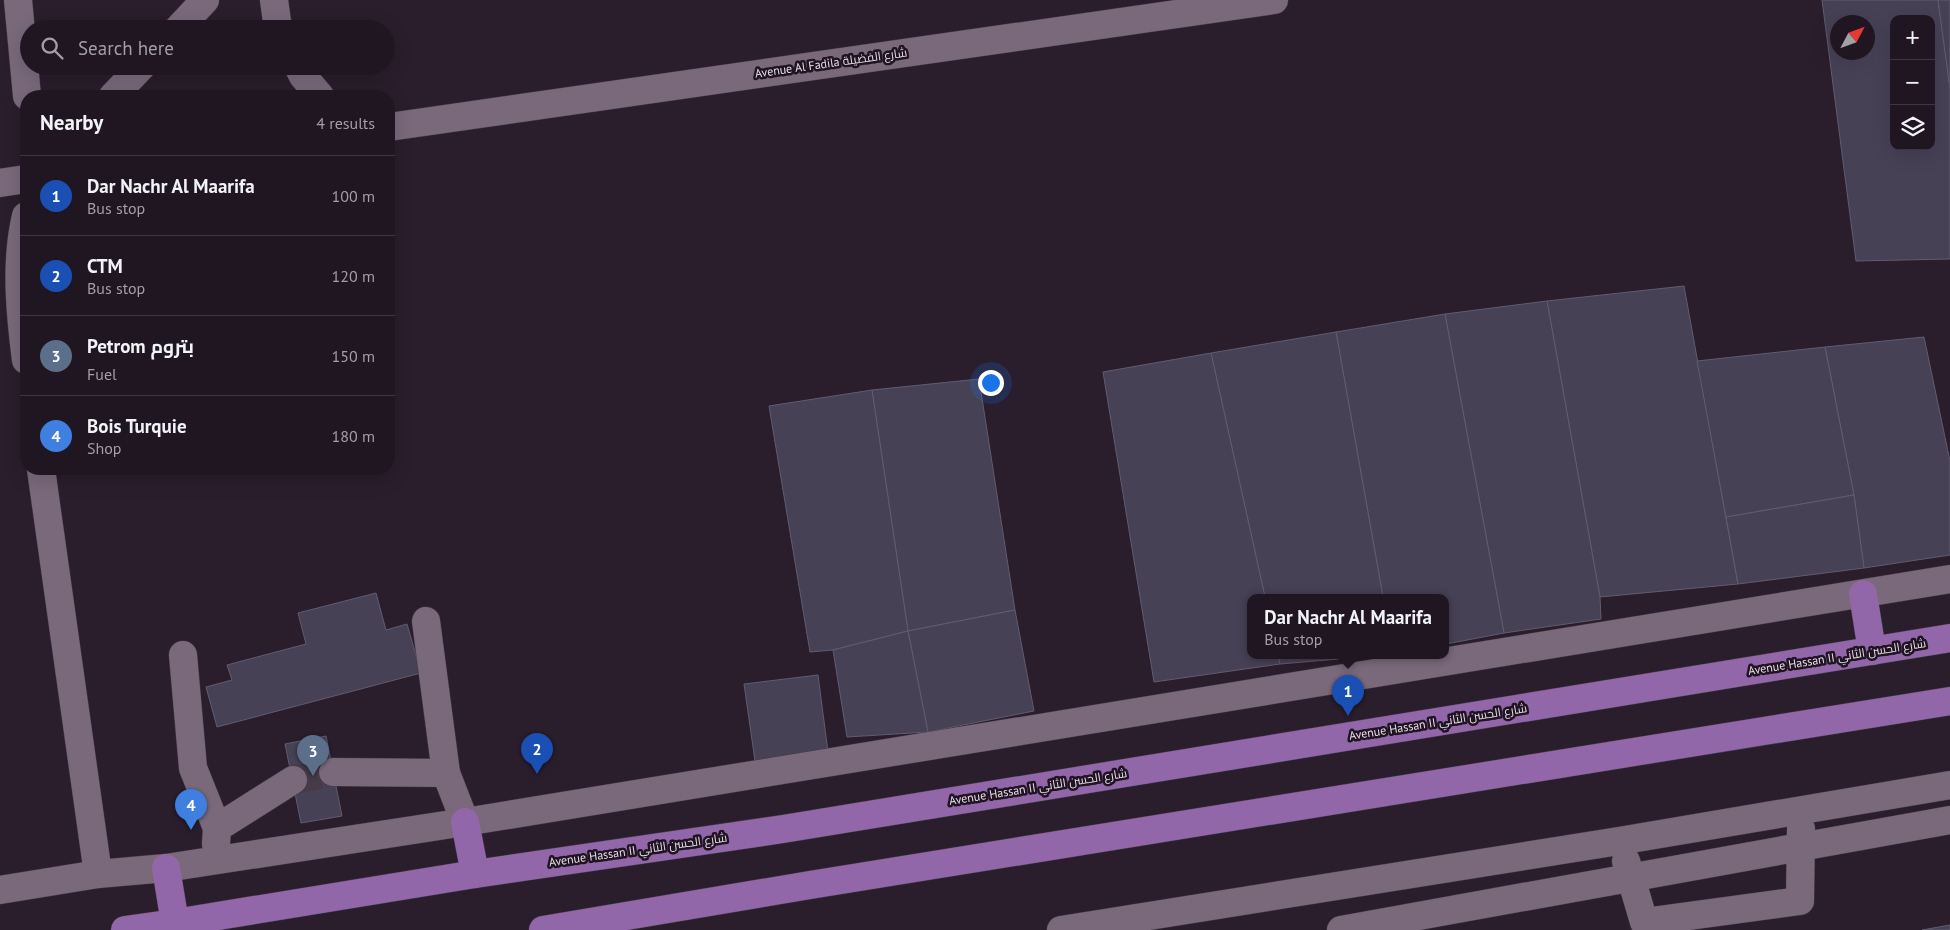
<!DOCTYPE html>
<html lang="en">
<head>
<meta charset="utf-8">
<style>
	:root { --surface:#201621; --page:#281f2a; --text:#f1f3f6; --muted:#a29fa5; --line:#3d353f; --accent:#f49e88 }
	body { margin:0; font-family:"PT Sans",Cairo,sans-serif; background:var(--page); color:var(--text) }
	.controls { position:absolute; right:15px; top:15px; display:grid; overflow:hidden; border-radius:10px; box-shadow:0 5px 20px #0002 }
	.controls button { width:45px; height:45px; display:grid; place-items:center; padding:0; border:0; border-bottom:1px solid var(--line); background:var(--surface); color:var(--text); font:25px sans-serif }
	.compass { position:absolute; left:1830px; top:15px; width:45px; height:45px; border-radius:50%; background:var(--surface); box-shadow:0 5px 20px #0002; rotate:49deg }
	.you { position:absolute; left:990px; top:382px; width:18px; height:18px; margin:-12px; border:4px solid #fff; border-radius:50%; background:#1a73e8; box-shadow:0 0 0 8px #1a73e833 }
	.badge { display:grid; place-items:center; width:32px; height:32px; border-radius:50%; background:var(--accent); color:#fff; font-size:16px; font-weight:700 }
	.pin { position:absolute; translate:-50% -41px; filter:drop-shadow(0 1px 2px #0008) }
	.pin::after { content:''; position:absolute; top:26px; width:18px; height:15px; background:inherit; clip-path:polygon(0 0,100% 0,50% 100%) }
	.popup { position:absolute; left:1247px; top:594px; width:202px; height:65px; box-sizing:border-box; display:grid; place-content:center; border-radius:10px; background:var(--surface); filter:drop-shadow(0 1px 4px #0005); font-size:16px; white-space:nowrap; color:var(--muted) }
	.popup b { font-size:19px; color:var(--text) }
	.popup::after { content:''; position:absolute; left:50%; top:100%; margin-left:-10px; border:10px solid transparent; border-top-color:var(--surface) }
	.list { margin:0; padding:0; list-style:none }
	h2 { display:flex; justify-content:space-between; align-items:center; height:65px; margin:0; padding:0 20px; font-size:21px }
	h2 small { font-size:16px; font-weight:400; color:var(--muted) }
	.list li { display:grid; grid-template-columns:32px 1fr auto; gap:15px; align-items:center; box-sizing:border-box; height:80px; padding:0 20px; border-top:1px solid var(--line) }
	.list b { display:block; font-size:19px; white-space:nowrap }
	.list p { margin:0; font-size:16px; white-space:nowrap; color:var(--muted) }
	.list em { font-size:16px; font-style:normal; color:var(--muted) }
	.icon { flex:none; width:28px; height:28px; fill:none; stroke:currentColor; stroke-width:2; stroke-linecap:round; stroke-linejoin:round }
	.map { position:relative; flex:none; width:1950px; height:930px; overflow:hidden }
	.search { position:absolute; background:var(--surface); box-shadow:0 5px 20px #0002; left:20px; top:20px; width:375px; height:55px; display:flex; align-items:center; gap:12px; box-sizing:border-box; padding:0 18px; border-radius:28px; color:var(--muted); font-size:19px }
	.panel { position:absolute; background:var(--surface); box-shadow:0 5px 20px #0002; left:20px; top:90px; width:375px; height:385px; border-radius:20px }
	.map>svg:first-child { display:block }
	.building { fill:#464155; stroke:#615c71; fill-rule:evenodd }
	.lines { fill:none; stroke-linecap:round; stroke-linejoin:round }
	.minor-tunnel { stroke:#463a48; stroke-width:28; stroke-dasharray:28 14; stroke-linecap:butt }
	.minor-casing { stroke:#453b47; stroke-width:29 }
	.major-casing { stroke:#453b47; stroke-width:29 }
	.minor { stroke:#79697b; stroke-width:28 }
	.major { stroke:#9267aa; stroke-width:28 }
	.labels { text-anchor:middle; stroke-width:5; stroke-linejoin:round; paint-order:stroke }
	.street-label { font-size:12px; fill:#e7dee8; stroke:#201322 }
</style>
</head>
<body>
<div class="map">
<svg width="1950" height="930" viewBox="0 0 1950 930">
	<rect width="100%" height="100%" fill="#2a1d2c"/>
	<g class="building">
		<path d="M1822 0H1938L1950 88V259L1856 261ZM1894 19H1931V146H1894ZM1838 22H1868V52H1838Z"/>
		<path d="M1938 0H1950V88Z"/>
		<path d="M1684 286 1738 584 1600 597 1547 301Z"/>
		<path d="M1547 301 1600 597 1601 619 1504 633 1445 314Z"/>
		<path d="M1445 314 1504 633 1446 644V597H1383L1336 332Z"/>
		<path d="M1336 332 1383 597H1265L1211 353Z"/>
		<path d="M1924 337 1950 461V555L1864 568 1854 495 1825 347Z"/>
		<path d="M1825 347 1854 495 1726 517 1697 361Z"/>
		<path d="M1211 353 1265 597H1250V655H1278L1280 664 1154 682 1103 372Z"/>
		<path d="M979 379 1015 610 908 631 872 390Z"/>
		<path d="M872 390 908 631 833 650 810 652 769 406Z"/>
		<path d="M1854 495 1864 568 1738 584 1726 517Z"/>
		<path d="M376 593 386 630 407 624 421 673 217 727 206 687 232 680 227 665 306 644 298 613Z"/>
		<path d="M1015 610 1034 711 928 732 908 631Z"/>
		<path d="M908 631 928 732 847 737 833 650Z"/>
		<path d="M1278 655H1386L1280 664Z"/>
		<path d="M818 675 828 752 755 761 744 684Z"/>
		<path d="M326 736 342 816 301 823 285 744Z"/>
		<path d="M1950 925V930H1922Z"/>
	</g>
	<g class="lines">
		<path class="minor-tunnel" d="M293 780 333 772"/>
		<g class="minor-casing">
			<g id="minor">
				<path d="M18 0 27 96"/>
				<path d="M274 0 278 29"/>
				<path d="M178 29 205 0"/>
				<path d="M298 66 303 76 320 96"/>
				<path d="M113 96 142 66"/>
				<path d="M389 127 1274 0"/>
				<path d="M0 183 26 179"/>
				<path d="M26 216C15 262 20 313 26 360"/>
				<path d="M41 469 98 874"/>
				<path d="M426 621 446 773 465 822"/>
				<path d="M183 655 193 768 217 828"/>
				<path d="M333 772 446 773"/>
				<path d="M216 844 217 828 293 780"/>
				<path d="M1626 861 1644 922 1800 901 1801 829"/>
				<path d="M0 890 98 874 166 868 465 822 1950 579"/>
				<path d="M1061 930 1619 841 1950 785"/>
				<path d="M1341 930 1950 820"/>
			</g>
		</g>
		<g class="major-casing">
			<g id="major">
				<path d="M1863 594 1872 651"/>
				<path d="M465 822 475 874"/>
				<path d="M166 868 175 923"/>
				<path d="M125 930 175 923 475 874 783 829 1950 638"/>
				<path d="M543 930 810 885 1950 701"/>
			</g>
		</g>
		<use href="#minor" class="minor"/>
		<use href="#major" class="major"/>
	</g>
	<g class="labels">
		<g class="street-label">
			<text transform="translate(831 63) rotate(-8)" y="4">Avenue Al Fadila شارع الفضيلة</text>
			<text transform="translate(1837 657) rotate(-9)" y="4">Avenue Hassan II شارع الحسن الثاني</text>
			<text transform="translate(1438 722) rotate(-9)" y="4">Avenue Hassan II شارع الحسن الثاني</text>
			<text transform="translate(1038 787) rotate(-9)" y="4">Avenue Hassan II شارع الحسن الثاني</text>
			<text transform="translate(638 850) rotate(-8)" y="4">Avenue Hassan II شارع الحسن الثاني</text>
		</g>
	</g>
</svg>
<div class="controls">
<button>+</button>
<button>−</button>
<button><svg class="icon" aria-label="layers" viewBox="0 0 24 24"><path d="M12 4l9 5-9 5-9-5zM3 14l9 5 9-5"/></svg></button>
</div>
<svg class="compass" viewBox="-18 -18 36 36"><path d="M0-13l5 13h-10z" fill="#e53935"/><path d="M0 13l5-13h-10z" fill="#a29fa5"/></svg>
<div class="you"></div>
<div class="pin badge" style="left:1348px;top:716px;background:#1a4fb4">1</div>
<div class="popup"><b>Dar Nachr Al Maarifa</b>Bus stop</div>
<div class="pin badge" style="left:537px;top:774px;background:#1a4fb4">2</div>
<div class="pin badge" style="left:313px;top:776px;background:#5c6f8a">3</div>
<div class="pin badge" style="left:191px;top:830px;background:#3f7fe0">4</div>
<div class="search"><svg class="icon" aria-label="search" viewBox="0 0 24 24"><circle cx="10" cy="10" r="6"/><path d="M15 15l6 6"/></svg>Search here</div>
<section class="panel">
<h2>Nearby<small>4 results</small></h2>
<ul class="list">
<li><span class="badge" style="background:#1a4fb4">1</span><div><b>Dar Nachr Al Maarifa</b><p>Bus stop</p></div><em>100 m</em></li>
<li><span class="badge" style="background:#1a4fb4">2</span><div><b>CTM</b><p>Bus stop</p></div><em>120 m</em></li>
<li><span class="badge" style="background:#5c6f8a">3</span><div><b>Petrom بتروم</b><p>Fuel</p></div><em>150 m</em></li>
<li><span class="badge" style="background:#3f7fe0">4</span><div><b>Bois Turquie</b><p>Shop</p></div><em>180 m</em></li>
</ul>
</section>
</div>
</body>
</html>
